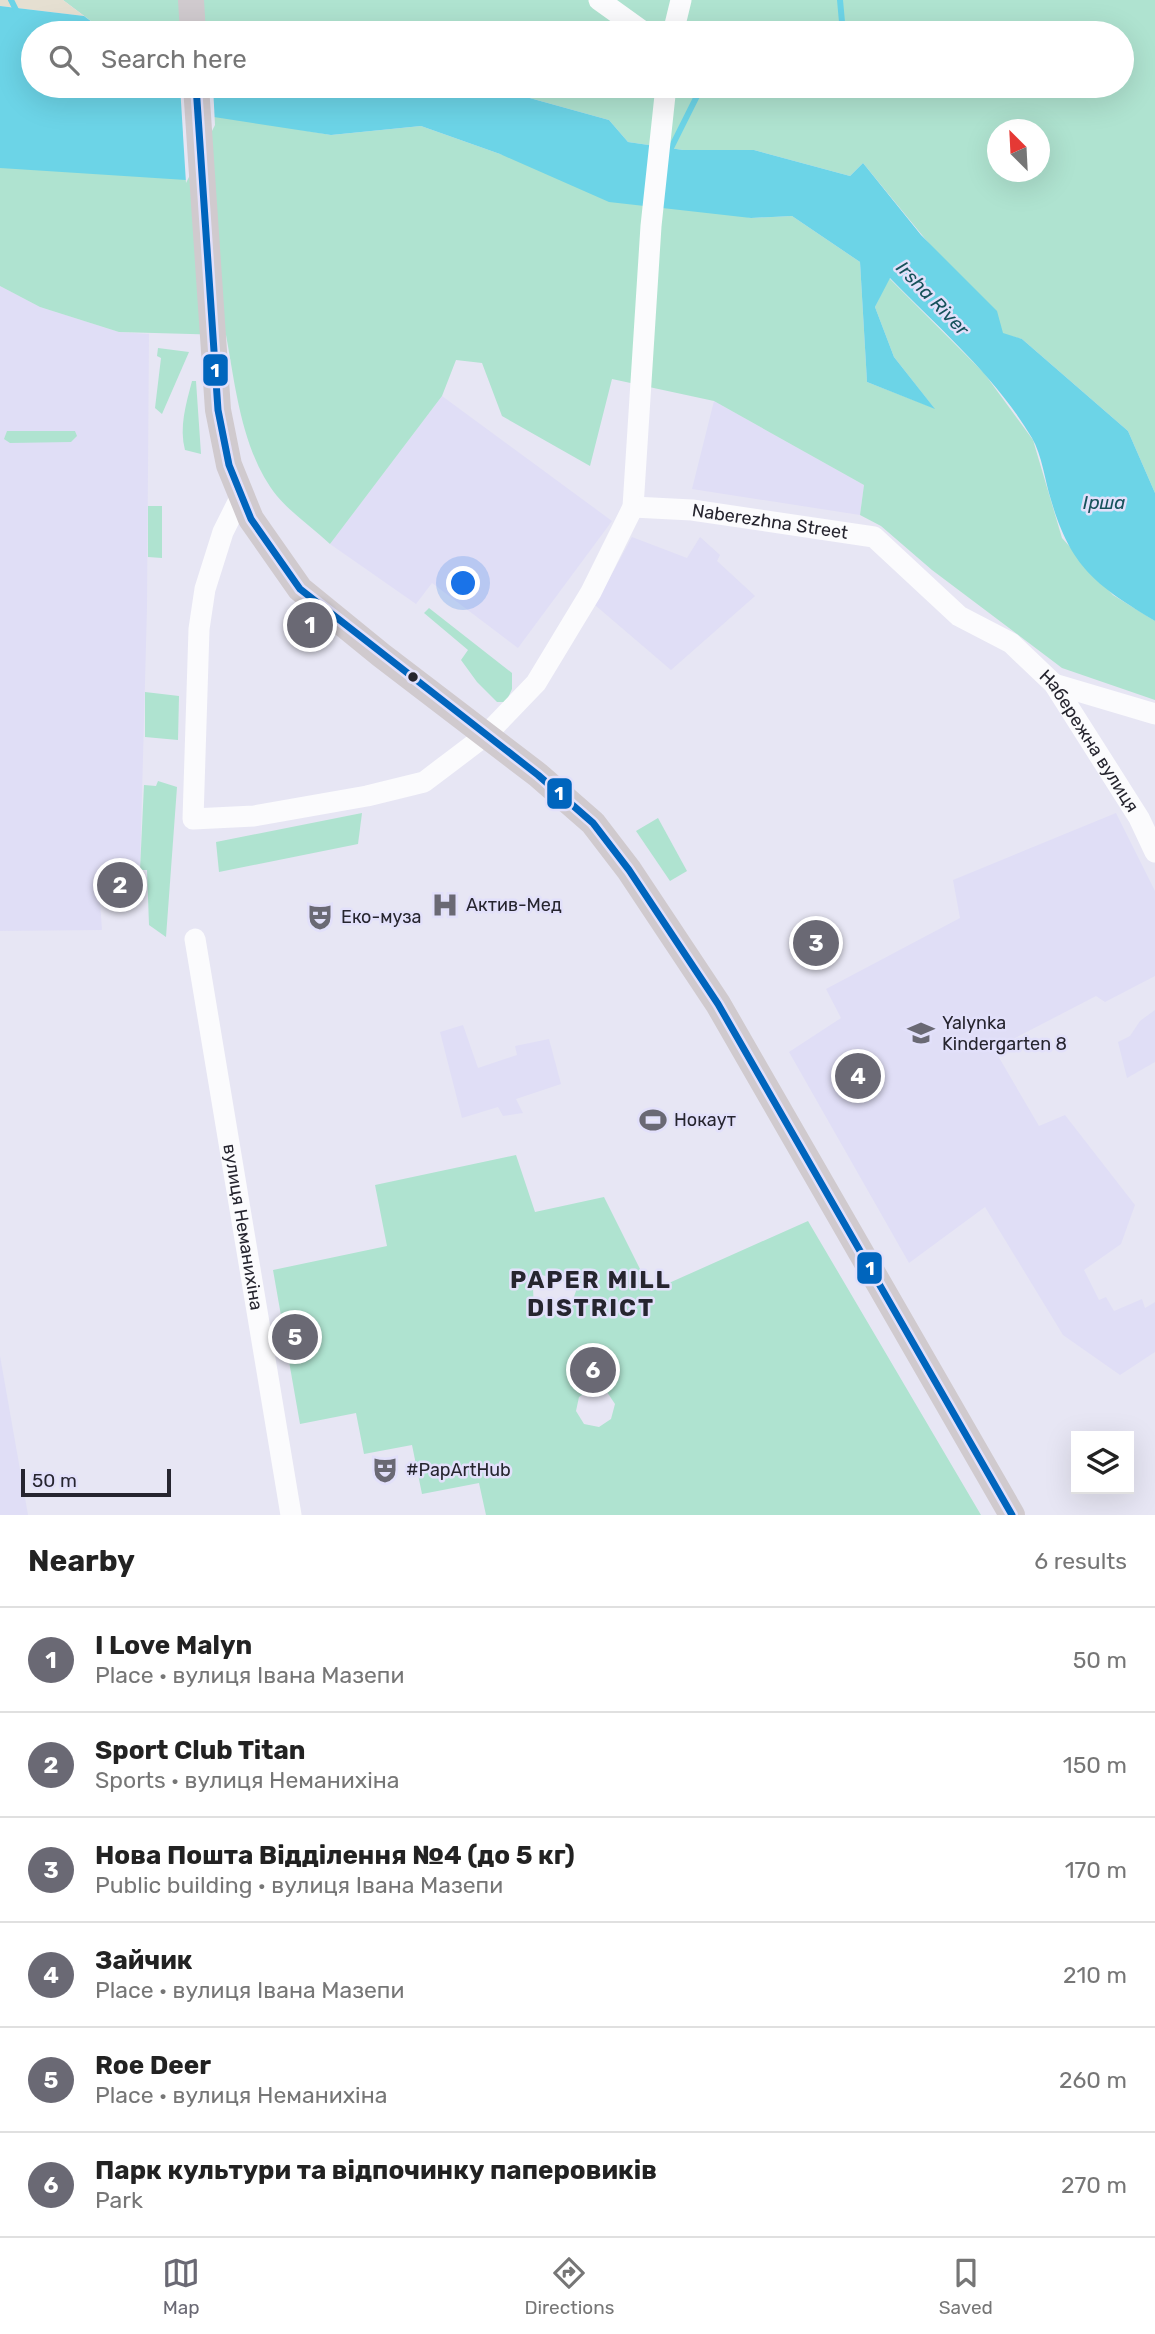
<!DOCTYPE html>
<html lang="en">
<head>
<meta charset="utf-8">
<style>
	:root { --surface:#fff; --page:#f6f6f6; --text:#222; --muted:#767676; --line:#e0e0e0; --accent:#6a6974 }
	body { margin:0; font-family:Rubik,sans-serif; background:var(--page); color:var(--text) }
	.controls { position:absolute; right:21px; bottom:21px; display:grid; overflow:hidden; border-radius:0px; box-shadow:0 7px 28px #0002 }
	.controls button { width:63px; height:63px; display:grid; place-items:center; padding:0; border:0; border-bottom:2px solid var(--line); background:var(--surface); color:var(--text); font:35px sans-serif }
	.compass { position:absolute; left:987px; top:119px; width:63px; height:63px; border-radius:50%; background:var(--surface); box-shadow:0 7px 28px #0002; rotate:336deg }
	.scale { position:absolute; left:21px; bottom:18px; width:150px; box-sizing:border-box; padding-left:7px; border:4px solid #26252f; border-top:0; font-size:19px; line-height:24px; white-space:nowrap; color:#26252f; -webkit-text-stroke:5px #e2e0fa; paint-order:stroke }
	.you { position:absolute; left:464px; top:584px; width:24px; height:24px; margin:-18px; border:5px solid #fff; border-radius:50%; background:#1a73e8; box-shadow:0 0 0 10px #1a73e833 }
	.badge { display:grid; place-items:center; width:46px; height:46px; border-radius:50%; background:var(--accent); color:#fff; font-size:23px; font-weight:700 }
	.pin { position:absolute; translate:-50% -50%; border:4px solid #fff; box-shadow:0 2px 7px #0006 }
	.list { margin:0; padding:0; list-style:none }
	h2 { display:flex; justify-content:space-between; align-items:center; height:91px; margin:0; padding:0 28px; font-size:30px }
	h2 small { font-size:23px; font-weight:400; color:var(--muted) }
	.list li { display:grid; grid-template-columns:46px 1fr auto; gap:21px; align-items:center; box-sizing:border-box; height:105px; padding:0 28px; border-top:2px solid var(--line) }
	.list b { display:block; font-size:26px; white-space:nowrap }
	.list p { margin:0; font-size:23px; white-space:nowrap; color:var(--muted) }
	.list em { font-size:23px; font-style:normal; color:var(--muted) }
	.icon { flex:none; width:38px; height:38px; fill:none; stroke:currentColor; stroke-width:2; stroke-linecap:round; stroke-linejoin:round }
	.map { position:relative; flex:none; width:1155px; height:1515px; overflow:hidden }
	.search { position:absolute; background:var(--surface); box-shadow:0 7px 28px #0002; left:21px; right:21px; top:21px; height:77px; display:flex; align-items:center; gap:18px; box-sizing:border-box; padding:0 24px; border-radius:38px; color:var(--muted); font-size:26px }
	.sheet { height:721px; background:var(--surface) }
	nav { display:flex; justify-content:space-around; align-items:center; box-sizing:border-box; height:98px; border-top:2px solid var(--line); background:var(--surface); font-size:19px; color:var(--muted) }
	nav a { display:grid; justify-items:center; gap:4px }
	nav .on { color:var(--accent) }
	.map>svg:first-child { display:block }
	.built { fill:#e0def6 }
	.green { fill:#afe3d0; fill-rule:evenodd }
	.sand { fill:#e5dfd1 }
	.water { fill:#6cd4e7 }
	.pier { fill:#e7e6f4 }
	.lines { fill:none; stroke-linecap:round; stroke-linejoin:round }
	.stream { stroke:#6cd4e7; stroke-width:6 }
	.minor { stroke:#fbfbfd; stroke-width:21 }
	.major { stroke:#d0cace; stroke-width:26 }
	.bus-1-casing { stroke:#e2e0fa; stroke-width:12 }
	.bus-1 { stroke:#0065bd; stroke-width:7 }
	.bus-dot { fill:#26252f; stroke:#e2e0fa; stroke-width:2.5 }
	.labels { text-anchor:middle; stroke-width:5; stroke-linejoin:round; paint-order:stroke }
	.street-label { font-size:18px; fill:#26252f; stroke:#e2e0fa }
	.poi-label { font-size:18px; fill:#26252f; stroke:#e2e0fa; text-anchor:start }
	.water-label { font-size:19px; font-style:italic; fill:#16525b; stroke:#e2e0fa }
	.district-label { font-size:24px; font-weight:bold; letter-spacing:2px; fill:#26252f; stroke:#e2e0fa }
	.line-badge { stroke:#e2e0fa; stroke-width:2.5 }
	.badge-label { font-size:19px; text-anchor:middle; font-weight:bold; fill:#fff }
</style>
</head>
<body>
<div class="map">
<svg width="1155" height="1515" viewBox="0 0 1155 1515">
	<rect width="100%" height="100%" fill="#e7e6f4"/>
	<g class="built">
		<path d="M0 286 40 307 119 332 149 334 147 607 140 870 98 873 102 930 0 931Z"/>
		<path d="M442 396 612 521 518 648 432 583 416 604 330 544Z"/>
		<path d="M714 401 864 485 860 515 692 489Z"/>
		<path d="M632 537 687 558 700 537 720 555 717 561 755 596 671 670 595 605Z"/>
		<path d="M1116 813 1155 891V976L1105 1002 1096 996 994 1049 1039 1126 1065 1115 1135 1205 1121 1244 1084 1270 1099 1300 1106 1297 1114 1311 1142 1299 1145 1308 1155 1302V1352L1120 1375 1063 1335 985 1207 909 1263 789 1052 841 1018 826 989 960 918 953 880Z"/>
		<path d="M1155 1010V1062L1127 1078 1118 1042 1130 1036 1140 1021Z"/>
		<path d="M463 1025 478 1068 517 1055 515 1046 549 1039 561 1084 516 1099 523 1113 503 1116 498 1107 462 1118 440 1032Z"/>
		<path d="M0 1356 28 1515H0Z"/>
	</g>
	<g class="green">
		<path d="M63 0H1155V493L1128 431 1022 339 1003 334 863 163 850 176 754 150H683L628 142 609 120 486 86H1122V33H107ZM998 130H1040V172H998Z"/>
		<path d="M156 105 331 135 421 126 500 154 751 218 792 216 860 262 867 382 934 408 894 357 875 307 889 278 984 373 1033 440 1062 538 1113 595 1155 621V700L1062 668 932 570 881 526 860 515 864 485 714 401 612 379 590 466 502 416 482 363 456 360 442 396 330 544C313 528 291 513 277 496 242 452 236 389 226 335L119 332 40 307 0 286V133Z"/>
		<path d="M158 348 189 352 162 414 155 408 161 358 157 356Z"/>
		<path d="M192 381H196L201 454 185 450C179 427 186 404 192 381Z"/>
		<path d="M7 431H75L77 436 71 442 10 443 4 439Z"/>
		<path d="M148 506H162V558L148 557Z"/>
		<path d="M429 608 512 673V689L506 702H497L477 682 461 660 468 650 424 613Z"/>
		<path d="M145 692 179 696 178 740 145 737Z"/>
		<path d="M158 781 177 787 166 937 149 925 147 870H140L144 785 156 786Z"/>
		<path d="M362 813 358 844 219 872 216 842Z"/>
		<path d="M658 818 687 871 670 881 636 831Z"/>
		<path d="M516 1155 535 1212 604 1197 651 1291 808 1221 981 1515H486L479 1483 422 1494 412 1445 364 1454 356 1413 300 1424 273 1270 387 1246 375 1185ZM542 1275 573 1284 576 1291 570 1308 547 1316 534 1309 533 1288ZM592 1388 607 1392 615 1404 611 1419 599 1427 584 1424 576 1411 579 1397Z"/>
	</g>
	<path class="sand" d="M0 0H63L84 16 0 6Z"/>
	<path class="water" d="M0 6 84 16 107 33H33V86H486L609 120 628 142 683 150H754L850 176 863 163 921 235 997 311 1003 333 1022 339 1128 431 1155 493V621C1096 585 1071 568 1051 500 1045 481 1042 455 1032 438 996 377 939 328 890 278L875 307 894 357 935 409 867 382 860 262 792 216 751 218 609 202 500 154 421 126 331 135 214 117 186 180 0 168Z"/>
	<path class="pier" d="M180 86H213L215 125 186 183Z"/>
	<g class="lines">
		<g class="stream">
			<path d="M11 0 18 14"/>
			<path d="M840 0 843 33"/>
			<path d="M667 156 702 86"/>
		</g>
		<g class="minor">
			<path d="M599 0 645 33"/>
			<path d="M673 33 681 0"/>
			<path d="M241 496 223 532 205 589 199 629 193 819 254 816 367 796 424 782 486 735 536 683 591 592 633 507 651 226 666 86"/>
			<path id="s1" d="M633 507 692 510 874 537 959 616 1011 643 1054 684 1139 818 1155 852"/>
			<path d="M1054 684 1155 714"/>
			<path id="s2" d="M195 939 291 1515"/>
		</g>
		<g class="major">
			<path d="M191 0 193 33"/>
			<path d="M196 86 218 410 229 465 251 519 300 589 381 655 538 775 593 823 629 870 718 1004 1012 1515"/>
		</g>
		<g class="bus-1-casing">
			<path id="bus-1" d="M196 86 218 410 229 465 251 519 300 589 538 775 593 823 629 870 718 1004 1012 1515"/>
		</g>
		<use href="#bus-1" class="bus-1"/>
	</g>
	<defs>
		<g id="hospital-bare" transform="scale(2.1)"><path d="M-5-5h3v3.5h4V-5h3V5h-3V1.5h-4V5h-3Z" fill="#6a6974" stroke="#e2e0fa" stroke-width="2.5" paint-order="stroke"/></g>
		<g id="theatre-bare" transform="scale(2.1)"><path d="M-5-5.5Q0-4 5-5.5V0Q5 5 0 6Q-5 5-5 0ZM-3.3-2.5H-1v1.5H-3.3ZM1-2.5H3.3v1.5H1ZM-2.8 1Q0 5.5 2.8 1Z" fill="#6a6974" stroke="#e2e0fa" stroke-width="2.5" paint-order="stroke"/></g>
		<g id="school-bare" transform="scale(2.1)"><path d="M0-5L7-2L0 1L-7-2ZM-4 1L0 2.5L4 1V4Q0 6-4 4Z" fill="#6a6974" stroke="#e2e0fa" stroke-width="2.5" paint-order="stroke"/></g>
		<g id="stadium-bare" transform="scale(2.1)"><path d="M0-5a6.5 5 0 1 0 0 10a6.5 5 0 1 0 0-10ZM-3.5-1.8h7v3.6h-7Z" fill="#6a6974" stroke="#e2e0fa" stroke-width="2.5" paint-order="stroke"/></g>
	</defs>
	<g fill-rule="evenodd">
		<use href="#hospital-bare" x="445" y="905"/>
		<use href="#theatre-bare" x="320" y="917"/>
		<use href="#school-bare" x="921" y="1033"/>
		<use href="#stadium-bare" x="653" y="1120"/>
		<use href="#theatre-bare" x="385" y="1470"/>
	</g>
	<circle class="bus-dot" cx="413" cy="677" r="6"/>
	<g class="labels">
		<g class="street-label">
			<text dy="6" stroke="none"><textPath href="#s1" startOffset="138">Naberezhna Street</textPath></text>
			<text dy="6" stroke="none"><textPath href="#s1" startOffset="544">Набережна вулиця</textPath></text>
			<text dy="6" stroke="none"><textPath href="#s2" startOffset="292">вулиця Неманихіна</textPath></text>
		</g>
		<g class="poi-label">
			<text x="466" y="911">Актив-Мед</text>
			<text x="341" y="923">Еко-муза</text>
			<text x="942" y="1029">Yalynka<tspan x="942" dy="21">Kindergarten 8</tspan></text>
			<text x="674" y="1126">Нокаут</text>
			<text x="406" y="1476">#PapArtHub</text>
		</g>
		<g class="water-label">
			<text transform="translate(933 298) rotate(46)" y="7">Irsha River</text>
			<text x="1104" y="509">Ірша</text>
		</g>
		<g class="district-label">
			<text x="591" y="1288">PAPER MILL<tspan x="591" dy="28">DISTRICT</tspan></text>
		</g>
	</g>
	<g class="line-badge">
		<rect x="202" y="353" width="27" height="34" rx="7" fill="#0065bd"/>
		<rect x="546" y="777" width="27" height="33" rx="7" fill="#0065bd"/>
		<rect x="856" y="1251" width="27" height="34" rx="7" fill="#0065bd"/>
	</g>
	<g class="badge-label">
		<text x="215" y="377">1</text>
		<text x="559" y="800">1</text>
		<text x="870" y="1275">1</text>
	</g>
</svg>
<div class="controls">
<button><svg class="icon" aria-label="layers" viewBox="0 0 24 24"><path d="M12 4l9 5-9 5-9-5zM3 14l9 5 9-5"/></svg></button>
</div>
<svg class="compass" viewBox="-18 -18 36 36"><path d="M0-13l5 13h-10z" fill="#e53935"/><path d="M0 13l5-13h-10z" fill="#767676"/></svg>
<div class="scale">50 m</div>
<div class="you"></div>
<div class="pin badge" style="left:310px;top:625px">1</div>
<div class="pin badge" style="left:120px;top:885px">2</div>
<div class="pin badge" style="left:816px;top:943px">3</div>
<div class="pin badge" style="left:858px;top:1076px">4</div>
<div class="pin badge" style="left:295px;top:1337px">5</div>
<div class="pin badge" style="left:593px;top:1370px">6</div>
<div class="search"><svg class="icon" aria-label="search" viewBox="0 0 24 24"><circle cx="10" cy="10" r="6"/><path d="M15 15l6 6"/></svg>Search here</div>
</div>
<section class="sheet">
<h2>Nearby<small>6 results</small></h2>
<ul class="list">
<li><span class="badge">1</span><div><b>I Love Malyn</b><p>Place · вулиця Івана Мазепи</p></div><em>50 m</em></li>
<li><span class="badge">2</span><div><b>Sport Club Titan</b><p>Sports · вулиця Неманихіна</p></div><em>150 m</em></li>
<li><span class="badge">3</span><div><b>Нова Пошта Відділення №4 (до 5 кг)</b><p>Public building · вулиця Івана Мазепи</p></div><em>170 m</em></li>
<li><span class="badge">4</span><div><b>Зайчик</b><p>Place · вулиця Івана Мазепи</p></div><em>210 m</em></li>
<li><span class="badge">5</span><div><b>Roe Deer</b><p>Place · вулиця Неманихіна</p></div><em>260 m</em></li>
<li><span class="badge">6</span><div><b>Парк культури та відпочинку паперовиків</b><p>Park</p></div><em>270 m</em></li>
</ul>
</section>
<nav>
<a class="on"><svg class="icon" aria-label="map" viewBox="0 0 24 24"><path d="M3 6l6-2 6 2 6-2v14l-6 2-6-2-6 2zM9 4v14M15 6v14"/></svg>Map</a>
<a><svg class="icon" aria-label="directions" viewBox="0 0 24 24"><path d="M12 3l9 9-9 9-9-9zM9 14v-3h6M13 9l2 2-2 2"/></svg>Directions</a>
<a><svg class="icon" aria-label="saved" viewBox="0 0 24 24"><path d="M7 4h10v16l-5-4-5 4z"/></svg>Saved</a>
</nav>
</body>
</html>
